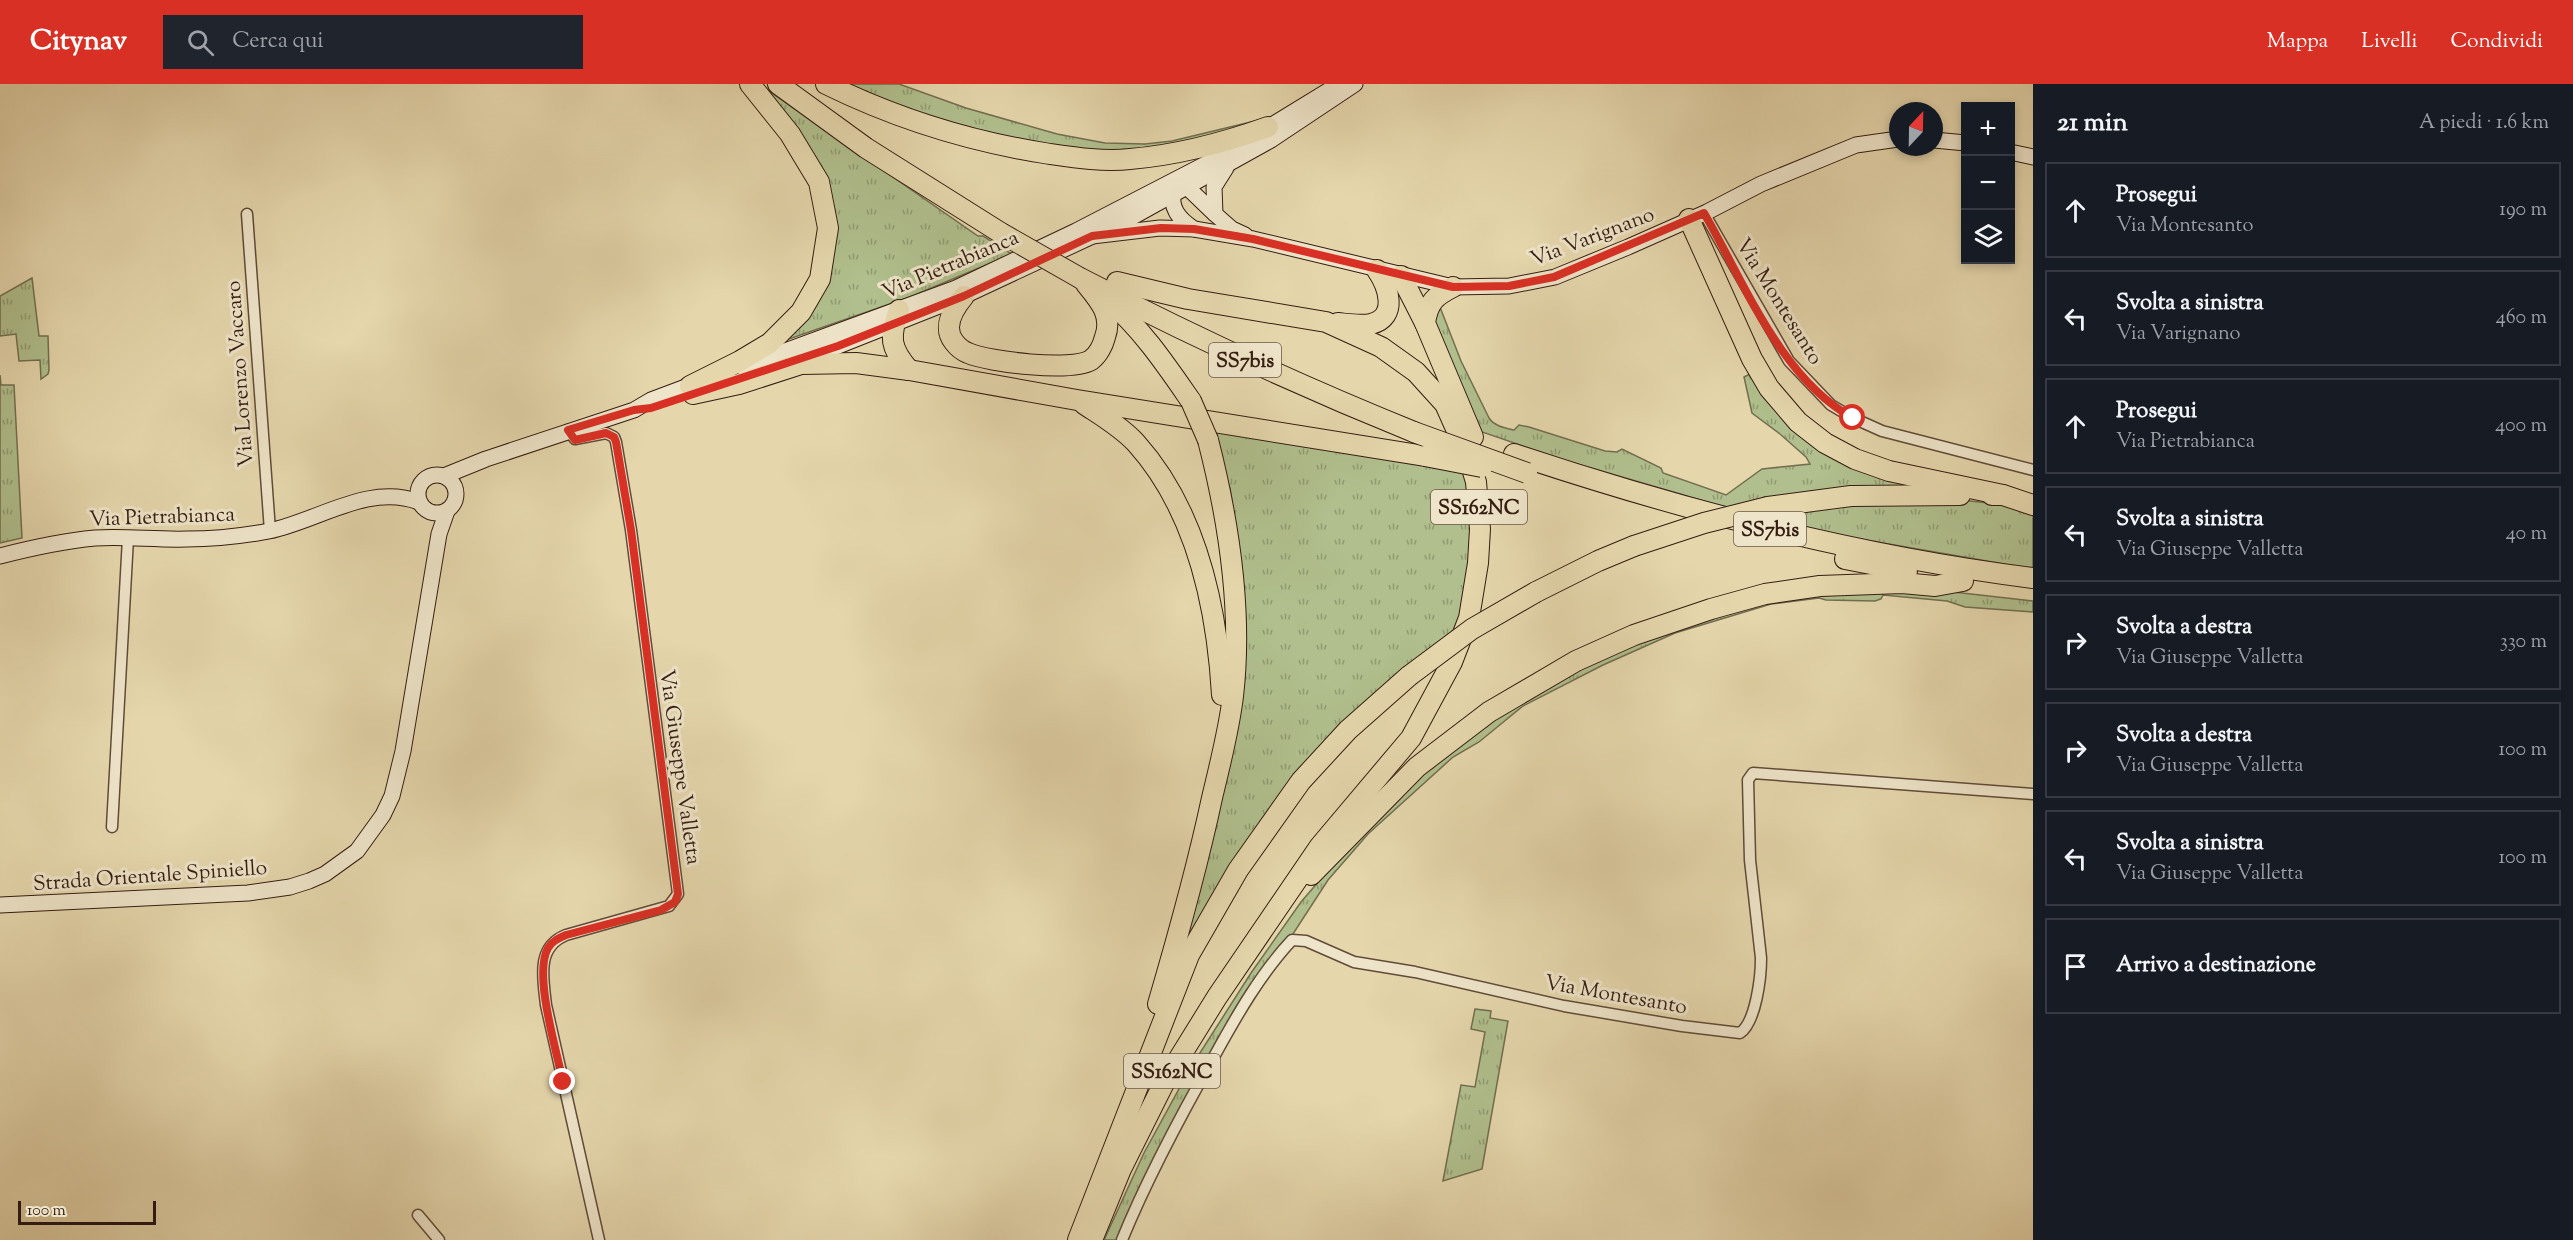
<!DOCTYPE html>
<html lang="it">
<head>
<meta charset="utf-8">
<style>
	:root { --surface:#171b24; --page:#20242c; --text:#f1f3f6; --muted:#9ea1a6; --line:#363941; --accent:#d93025 }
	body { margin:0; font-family:"Sorts Mill Goudy",serif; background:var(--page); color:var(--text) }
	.controls { position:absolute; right:18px; top:18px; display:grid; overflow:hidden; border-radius:0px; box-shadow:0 3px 9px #0003 }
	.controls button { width:54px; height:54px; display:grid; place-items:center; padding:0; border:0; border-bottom:2px solid var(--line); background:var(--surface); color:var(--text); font:30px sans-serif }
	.compass { position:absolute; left:1889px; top:18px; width:54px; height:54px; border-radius:50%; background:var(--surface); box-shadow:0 3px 9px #0003; rotate:22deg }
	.scale { position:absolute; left:18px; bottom:15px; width:138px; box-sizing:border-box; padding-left:6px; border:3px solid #351d11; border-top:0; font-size:16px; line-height:21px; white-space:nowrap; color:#351d11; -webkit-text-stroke:4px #eee4c9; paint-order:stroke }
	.stop { position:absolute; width:18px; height:18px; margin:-14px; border:4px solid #d93025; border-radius:50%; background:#fff }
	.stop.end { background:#d93025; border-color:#fff; box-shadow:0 2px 6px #0008 }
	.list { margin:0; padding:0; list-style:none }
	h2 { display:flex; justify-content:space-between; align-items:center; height:78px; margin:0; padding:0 24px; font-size:26px }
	h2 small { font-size:20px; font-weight:400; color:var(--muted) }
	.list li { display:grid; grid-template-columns:39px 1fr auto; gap:18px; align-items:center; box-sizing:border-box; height:96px; margin:0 12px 12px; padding:0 12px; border:2px solid var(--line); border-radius:0px }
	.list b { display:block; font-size:22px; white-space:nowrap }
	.list p { margin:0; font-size:20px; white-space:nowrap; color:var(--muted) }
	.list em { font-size:20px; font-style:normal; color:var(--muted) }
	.icon { flex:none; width:33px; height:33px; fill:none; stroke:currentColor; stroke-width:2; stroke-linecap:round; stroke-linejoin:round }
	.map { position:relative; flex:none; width:2033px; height:1156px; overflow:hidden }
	header { display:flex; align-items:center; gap:36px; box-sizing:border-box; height:84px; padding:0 30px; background:var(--accent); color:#fff }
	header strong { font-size:28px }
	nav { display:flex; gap:33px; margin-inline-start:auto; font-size:21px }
	.search { width:420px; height:54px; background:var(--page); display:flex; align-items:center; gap:15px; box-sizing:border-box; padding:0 21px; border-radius:0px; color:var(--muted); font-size:22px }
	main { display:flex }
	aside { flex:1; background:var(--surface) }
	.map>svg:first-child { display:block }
	.grass { fill:url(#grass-tufts); stroke:#726e4f; stroke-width:1.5 }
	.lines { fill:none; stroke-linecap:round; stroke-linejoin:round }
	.street-casing { stroke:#614b38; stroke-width:13 }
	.secondary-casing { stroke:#351d11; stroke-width:17 }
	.highway-casing { stroke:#351d11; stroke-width:22 }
	.street { stroke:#eee4c9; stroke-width:10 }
	.secondary { stroke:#eee4c9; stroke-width:15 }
	.highway { stroke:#e5d6ac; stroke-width:20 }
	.highway-bridge-casing { stroke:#351d11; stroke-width:22; stroke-linecap:butt }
	.highway-bridge { stroke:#e5d6ac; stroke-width:20 }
	.route { stroke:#d93025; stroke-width:8 }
	.labels { text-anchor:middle; stroke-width:6; stroke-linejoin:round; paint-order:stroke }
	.shield { fill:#eee4c9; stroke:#6c5948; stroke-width:1.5 }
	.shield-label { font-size:20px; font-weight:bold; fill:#351d11 }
	.street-label { font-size:21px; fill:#351d11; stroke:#eee4c9 }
</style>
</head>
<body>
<header>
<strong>Citynav</strong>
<div class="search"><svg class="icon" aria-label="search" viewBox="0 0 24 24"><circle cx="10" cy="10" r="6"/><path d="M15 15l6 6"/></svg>Cerca qui</div>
<nav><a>Mappa</a><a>Livelli</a><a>Condividi</a></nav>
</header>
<main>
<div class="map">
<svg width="2033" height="1156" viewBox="0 0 2033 1156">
	<defs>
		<pattern id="grass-tufts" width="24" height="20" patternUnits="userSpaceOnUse" patternTransform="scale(1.5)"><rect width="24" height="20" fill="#b0bf8d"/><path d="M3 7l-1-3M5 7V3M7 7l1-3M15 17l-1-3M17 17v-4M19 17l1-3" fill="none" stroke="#909b72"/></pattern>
	</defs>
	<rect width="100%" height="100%" fill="#e5d6ac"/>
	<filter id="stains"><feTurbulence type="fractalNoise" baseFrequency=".00333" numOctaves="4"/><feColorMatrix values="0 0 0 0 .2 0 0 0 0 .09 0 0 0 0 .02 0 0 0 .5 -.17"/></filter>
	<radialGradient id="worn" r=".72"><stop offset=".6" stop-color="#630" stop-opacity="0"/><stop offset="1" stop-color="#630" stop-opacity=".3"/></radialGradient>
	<g class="grass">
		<path d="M759 0 978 152H983L1012 170 910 213 786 256 834 139Z"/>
		<path d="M844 0H899L966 24 1057 50 1105 59 1145 60 1172 57 1263 35 1262 39 1143 67H1081L953 43Z"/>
		<path d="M32 194 39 252H48L49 286 48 290 41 295 40 276 19 277 16 250 0 252V212Z"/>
		<path d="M1438 218 1461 277 1489 334C1494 342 1505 344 1514 346L1519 341 1529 343 1605 367 1617 368 1622 365 1661 384 1663 389 1726 411 1762 385 1810 380 1806 373 1780 350 1752 329 1744 293 1752 289 1787 331 1929 404 1868 402 1728 424 1564 376 1482 348 1432 239Z"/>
		<path d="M0 291 1 301H14L22 454 0 459Z"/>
		<path d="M1210 342 1469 387 1476 443 1460 545 1365 621 1184 863 1212 758 1238 634 1237 449 1230 404Z"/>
		<path d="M1961 416 1998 420 2033 427V485L1831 450 1762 432 1811 423Z"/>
		<path d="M1909 503 2033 517V528L1965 523 1947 517 1883 511 1881 515 1875 517 1826 516 1819 514 1771 520 1675 549 1603 581 1523 622 1479 658 1453 673 1368 750 1328 796 1291 853 1265 885 1120 1156H1104L1144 1069 1191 983 1251 889 1301 818 1374 733 1461 656 1584 579 1755 517Z"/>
		<path d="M1475 925 1491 927 1490 934 1508 937 1482 1085 1443 1097 1461 1001 1475 1003 1485 948 1471 945Z"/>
	</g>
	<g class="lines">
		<g class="street-casing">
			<g id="street">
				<path d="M1704 129 1789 277 1831 321 1853 334 1882 347 2033 386"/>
				<path d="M247 130 270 447"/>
				<path d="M568 346 575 355 606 349 614 353 616 358 631 446 677 802 678 810 669 822 566 851C536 863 543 894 546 921L599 1156"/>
				<path d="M112 743 128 454"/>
				<path d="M418 1131 439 1156"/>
				<path d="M1122 1156C1148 1092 1181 1031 1215 971 1237 931 1261 889 1292 856L1306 857 1354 878 1415 888 1564 922 1682 942 1740 949C1756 938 1761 893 1761 874L1750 776 1748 696 1753 689 2033 710"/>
			</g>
		</g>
		<g class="secondary-casing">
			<g id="secondary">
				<path d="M1934 56 1966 59"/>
				<path d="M2010 68 2033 73"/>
				<path d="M1226 84 1214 103 1215 130 1232 145 1245 151"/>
				<path d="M1179 98 1189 105 1215 130"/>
				<path d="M1174 105C1169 124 1179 135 1194 145"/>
				<path d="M1092 152 1160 144 1194 145 1253 155 1453 203 1509 202 1555 193 1628 163 1707 128 1761 100 1856 61 1898 55"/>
				<path d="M794 276 838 262 964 212 1129 135 1271 56 1355 0"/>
				<path d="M742 283 956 204 1076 147 1223 71 1339 0"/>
				<circle cx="437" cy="410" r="19"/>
				<path d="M444 392 486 375 634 326 651 316 699 298"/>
				<path d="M0 472C31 464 63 457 95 454 125 452 156 456 187 455 214 455 242 452 269 447 318 437 368 399 419 418"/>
				<path d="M0 821 248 809 290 803 309 797 325 790 357 767 383 731 392 712 403 667 439 450 447 427"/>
			</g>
		</g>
		<g class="highway-casing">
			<g id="highway">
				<path d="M778 0 866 64 1001 149"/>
				<path d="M826 0C895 34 968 57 1044 69 1072 73 1102 78 1130 75 1179 71 1223 59 1268 43"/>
				<path d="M1689 135 1752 275 1769 304 1798 338 1825 359 1855 375 1889 387 2003 411"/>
				<path d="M1401 192 1425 239"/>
				<path d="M1080 194C1190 251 1300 302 1414 348"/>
				<path d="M1453 203C1435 212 1428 218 1425 239L1473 353"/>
				<path d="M964 212C954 224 942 243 954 258 957 262 963 267 968 269 989 278 1072 288 1091 276 1098 271 1103 261 1105 253 1113 231 1099 216 1086 200"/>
				<path d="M1108 216C1142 245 1166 281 1191 317"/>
				<path d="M899 226C889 253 890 264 909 286"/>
				<path d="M1338 239C1348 240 1360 242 1371 240 1399 233 1388 202 1377 186"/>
				<path d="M690 302 740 277 770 259 801 228 820 195 828 144 819 98 790 50 750 0"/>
				<path d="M693 310 739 300 801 280 856 279 909 286 1077 316 1425 372"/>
				<path d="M1084 320C1102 332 1121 343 1136 359 1197 427 1217 523 1222 611"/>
				<path d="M1514 370C1682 426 1856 472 2033 494"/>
				<path d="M1992 411H2003L2033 421"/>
				<path d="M1768 423 1851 412 1960 411"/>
				<path d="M1845 475 1907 487"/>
				<path d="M1536 508 1598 477 1634 462"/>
				<path d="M1311 791 1417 683 1489 628 1576 577 1634 551 1711 525 1765 510 1820 502 1902 499 1935 502 1963 497"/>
				<path d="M1158 920C1178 852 1197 784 1212 714 1220 680 1229 646 1233 612 1243 526 1229 438 1208 356"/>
				<path d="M1078 1156 1189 871 1238 786 1301 697 1348 646 1409 592"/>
				<path d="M1092 1156 1121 1085 1165 997 1217 913 1320 762 1411 654 1452 578 1469 534 1478 479 1480 445 1476 398 1469 374 1445 320 1416 288 1381 263 1326 238 1188 215 1117 198"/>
			</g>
		</g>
		<use href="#street" class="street"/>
		<use href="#secondary" class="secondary"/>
		<use href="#highway" class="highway"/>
		<g class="highway-bridge-casing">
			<g id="highway-bridge">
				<path d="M1001 149 1080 194"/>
				<path d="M1191 317 1208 356"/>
				<path d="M1414 348 1527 389"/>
				<path d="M1425 372 1482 383"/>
				<path d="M1634 462 1704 439 1768 423"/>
				<path d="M1409 592 1472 545 1536 508"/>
			</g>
		</g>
		<use href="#highway-bridge" class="highway-bridge"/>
	</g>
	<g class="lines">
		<path class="route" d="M563 998C557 968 533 890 548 864 552 857 559 854 566 851L661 826 675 818 678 810 631 446 616 358 614 353 606 349 575 356 568 346 634 326 651 324 838 262 964 212 1092 152 1161 144 1194 145 1253 155 1453 203 1509 202 1554 193 1704 129C1744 198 1781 295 1853 334"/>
	</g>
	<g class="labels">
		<g class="shield">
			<rect x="1209" y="259" width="72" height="34" rx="4.5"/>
			<rect x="1431" y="406" width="96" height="34" rx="4.5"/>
			<rect x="1734" y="428" width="72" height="34" rx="4.5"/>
			<rect x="1124" y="970" width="96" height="34" rx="4.5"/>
		</g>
		<g class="shield-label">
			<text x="1245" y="283">SS7bis</text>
			<text x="1479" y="430">SS162NC</text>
			<text x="1770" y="452">SS7bis</text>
			<text x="1172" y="994">SS162NC</text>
		</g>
		<g class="street-label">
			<text transform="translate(1592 152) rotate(-21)" y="7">Via Varignano</text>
			<text transform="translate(950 180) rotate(-23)" y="7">Via Pietrabianca</text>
			<text transform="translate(1780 217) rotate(58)" y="7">Via Montesanto</text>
			<text transform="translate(239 290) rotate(-94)" y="7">Via Lorenzo Vaccaro</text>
			<text transform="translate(162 432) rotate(-2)" y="7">Via Pietrabianca</text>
			<text transform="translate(681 683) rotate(82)" y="7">Via Giuseppe Valletta</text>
			<text transform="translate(150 791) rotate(-4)" y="7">Strada Orientale Spiniello</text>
			<text transform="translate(1616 910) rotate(10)" y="7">Via Montesanto</text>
		</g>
	</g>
	<rect width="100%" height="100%" filter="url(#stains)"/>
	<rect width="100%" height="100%" fill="url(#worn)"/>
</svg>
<div class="controls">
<button>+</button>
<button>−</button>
<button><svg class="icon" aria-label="layers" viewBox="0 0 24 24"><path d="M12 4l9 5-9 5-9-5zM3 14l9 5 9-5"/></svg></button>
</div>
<svg class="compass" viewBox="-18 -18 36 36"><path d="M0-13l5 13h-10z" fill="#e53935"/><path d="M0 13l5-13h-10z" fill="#9ea1a6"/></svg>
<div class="scale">100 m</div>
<div class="stop" style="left:1853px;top:334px"></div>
<div class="stop end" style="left:563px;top:998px"></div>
</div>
<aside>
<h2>21 min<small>A piedi · 1.6 km</small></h2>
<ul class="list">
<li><svg class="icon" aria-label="ahead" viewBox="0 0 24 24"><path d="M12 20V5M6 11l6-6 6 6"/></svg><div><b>Prosegui</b><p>Via Montesanto</p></div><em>190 m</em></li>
<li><svg class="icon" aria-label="left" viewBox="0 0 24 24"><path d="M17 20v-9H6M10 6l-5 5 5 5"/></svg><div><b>Svolta a sinistra</b><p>Via Varignano</p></div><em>460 m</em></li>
<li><svg class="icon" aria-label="ahead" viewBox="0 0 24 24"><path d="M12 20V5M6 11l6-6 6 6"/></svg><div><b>Prosegui</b><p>Via Pietrabianca</p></div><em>400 m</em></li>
<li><svg class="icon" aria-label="left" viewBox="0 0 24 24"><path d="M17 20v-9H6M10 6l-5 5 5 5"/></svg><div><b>Svolta a sinistra</b><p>Via Giuseppe Valletta</p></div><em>40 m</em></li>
<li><svg class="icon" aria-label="right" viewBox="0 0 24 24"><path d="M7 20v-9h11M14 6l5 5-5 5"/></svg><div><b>Svolta a destra</b><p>Via Giuseppe Valletta</p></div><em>330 m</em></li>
<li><svg class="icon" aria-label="right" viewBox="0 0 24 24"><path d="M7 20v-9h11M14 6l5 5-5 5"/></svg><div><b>Svolta a destra</b><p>Via Giuseppe Valletta</p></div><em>100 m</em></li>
<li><svg class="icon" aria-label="left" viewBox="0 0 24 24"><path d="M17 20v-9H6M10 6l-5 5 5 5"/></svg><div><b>Svolta a sinistra</b><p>Via Giuseppe Valletta</p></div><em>100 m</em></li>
<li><svg class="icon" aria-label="arrive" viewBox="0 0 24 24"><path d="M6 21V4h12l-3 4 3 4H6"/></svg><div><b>Arrivo a destinazione</b></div></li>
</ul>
</aside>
</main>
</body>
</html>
